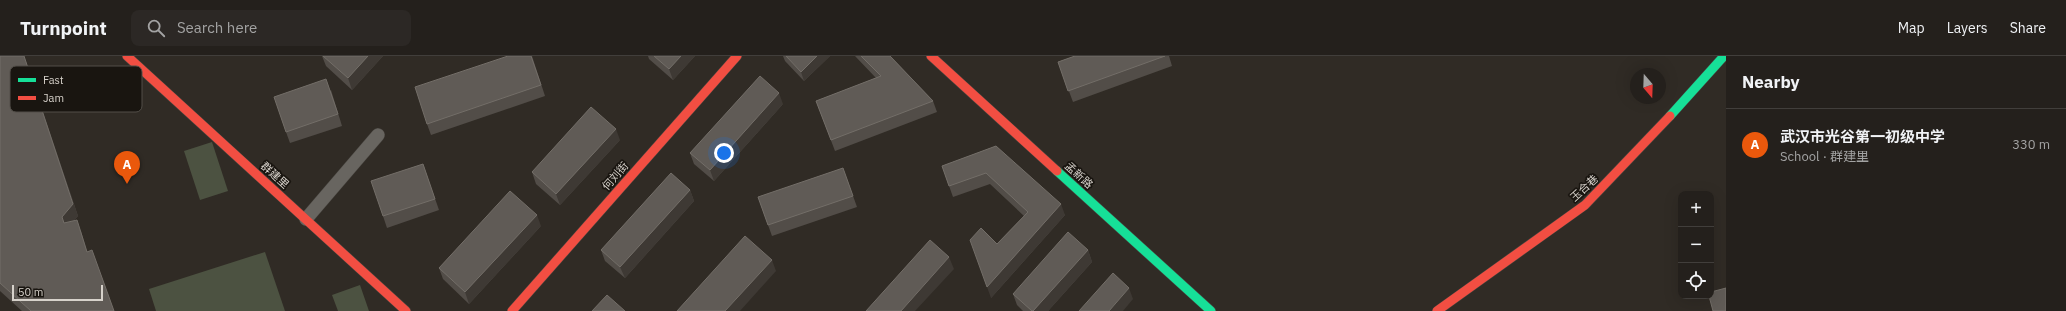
<!DOCTYPE html>
<html lang="en">
<head>
<meta charset="utf-8">
<style>
	:root { --surface:#24201c; --page:#2c2825; --text:#f1f3f6; --muted:#a3a3a3; --line:#413e3b; --accent:#ea580c }
	body { margin:0; font-family:"IBM Plex Sans","Noto Sans SC",sans-serif; background:var(--page); color:var(--text) }
	.controls { position:absolute; right:12px; bottom:12px; display:grid; overflow:hidden; border-radius:8px; box-shadow:0 4px 16px #0002 }
	.controls button { width:36px; height:36px; display:grid; place-items:center; padding:0; border:0; border-bottom:1px solid var(--line); background:var(--surface); color:var(--text); font:20px sans-serif }
	.compass { position:absolute; left:1630px; top:12px; width:36px; height:36px; border-radius:50%; background:var(--surface); box-shadow:0 4px 16px #0002; rotate:161deg }
	.scale { position:absolute; left:12px; bottom:10px; width:91px; box-sizing:border-box; padding-left:4px; border:2px solid #d7d2cb; border-top:0; font-size:11px; line-height:14px; white-space:nowrap; color:#d7d2cb; -webkit-text-stroke:3px #191510; paint-order:stroke }
	.you { position:absolute; left:724px; top:97px; width:14px; height:14px; margin:-10px; border:3px solid #fff; border-radius:50%; background:#1a73e8; box-shadow:0 0 0 6px #1a73e833 }
	.badge { display:grid; place-items:center; width:26px; height:26px; border-radius:50%; background:var(--accent); color:#fff; font-size:13px; font-weight:700 }
	.pin { position:absolute; translate:-50% -33px; filter:drop-shadow(0 1px 2px #0008) }
	.pin::after { content:''; position:absolute; top:21px; width:14px; height:12px; background:inherit; clip-path:polygon(0 0,100% 0,50% 100%) }
	.list { margin:0; padding:0; list-style:none }
	h2 { display:flex; justify-content:space-between; align-items:center; height:52px; margin:0; padding:0 16px; font-size:17px }
	h2 small { font-size:13px; font-weight:400; color:var(--muted) }
	.list li { display:grid; grid-template-columns:26px 1fr auto; gap:12px; align-items:center; box-sizing:border-box; height:72px; padding:0 16px; border-top:1px solid var(--line) }
	.list b { display:block; font-size:15px; white-space:nowrap }
	.list p { margin:0; font-size:13px; white-space:nowrap; color:var(--muted) }
	.list em { font-size:13px; font-style:normal; color:var(--muted) }
	.icon { flex:none; width:22px; height:22px; fill:none; stroke:currentColor; stroke-width:2; stroke-linecap:round; stroke-linejoin:round }
	.map { position:relative; flex:none; width:1726px; height:255px; overflow:hidden }
	header { display:flex; align-items:center; gap:24px; box-sizing:border-box; height:56px; padding:0 20px; background:var(--surface); border-bottom:1px solid var(--line) }
	header strong { font-size:19px }
	nav { display:flex; gap:22px; margin-inline-start:auto; font-size:14px }
	.search { width:280px; height:36px; background:var(--page); display:flex; align-items:center; gap:10px; box-sizing:border-box; padding:0 14px; border-radius:8px; color:var(--muted); font-size:15px }
	main { display:flex }
	aside { flex:1; background:var(--surface) }
	.map>svg:first-child { display:block }
	.green { fill:#4c5241 }
	.lines { fill:none; stroke-linecap:round; stroke-linejoin:round }
	.street-casing { stroke:#494640; stroke-width:14 }
	.fast-casing { stroke:#494640; stroke-width:10 }
	.jam-casing { stroke:#494640; stroke-width:10 }
	.street { stroke:#686560; stroke-width:13 }
	.fast { stroke:#16e098; stroke-width:9 }
	.jam { stroke:#f24e42; stroke-width:9 }
	.wall { fill:#524d48 }
	.shaded-wall { fill:#3e3934 }
	.building { fill:#605b56; stroke:#736e68 }
	.labels { text-anchor:middle; stroke-width:3.5; stroke-linejoin:round; paint-order:stroke }
	.street-label { font-size:11px; fill:#d7d2cb; stroke:#191510 }
	.key { fill:#191510; stroke:#524e48; stroke-width:1 }
	.key-label { font-size:11px; fill:#d7d2cb }
</style>
</head>
<body>
<header>
<strong>Turnpoint</strong>
<div class="search"><svg class="icon" aria-label="search" viewBox="0 0 24 24"><circle cx="10" cy="10" r="6"/><path d="M15 15l6 6"/></svg>Search here</div>
<nav><a>Map</a><a>Layers</a><a>Share</a></nav>
</header>
<main>
<div class="map">
<svg width="1726" height="255" viewBox="0 0 1726 255">
	<rect width="100%" height="100%" fill="#302b25"/>
	<g class="green">
		<path d="M212 86 228 135 200 144 184 95Z"/>
		<path d="M265 196 285 255H156L149 233Z"/>
		<path d="M360 229 369 255H338L332 239Z"/>
	</g>
	<g class="lines">
		<g class="street-casing">
			<path id="street" d="M306 163 378 79"/>
		</g>
		<g class="fast-casing">
			<g id="fast">
				<path d="M1670 60 1724 0"/>
				<path d="M1057 115 1211 255"/>
			</g>
		</g>
		<g class="jam-casing">
			<g id="jam">
				<path d="M127 0 406 255"/>
				<path d="M931 0 1057 115"/>
				<path d="M512 255 737 0"/>
				<path d="M1437 255 1585 149 1670 60"/>
			</g>
		</g>
		<use href="#street" class="street"/>
		<use href="#fast" class="fast"/>
		<use href="#jam" class="jam"/>
	</g>
	<g class="wall">
		<path d="M0 0H24L78 160 73 165 81 175 87 196 114 255H22L0 235Z"/>
		<path d="M322 0H383L352 34 326 10Z"/>
		<path d="M532 0 545 40 431 79 427 68Z"/>
		<path d="M648 0H695L673 24 649 3Z"/>
		<path d="M783 0H830L804 25 785 5Z"/>
		<path d="M855 0H890L933 45 937 56 835 95 816 45 876 22Z"/>
		<path d="M1075 0H1169L1172 10 1073 46 1058 6Z"/>
		<path d="M331 34 342 70 290 87 286 76Z"/>
		<path d="M783 48 714 125 694 108 690 97Z"/>
		<path d="M620 84 560 149 536 128 532 116Z"/>
		<path d="M996 90 1065 159 991 242 997 188 1024 160 990 128 953 141 942 110Z"/>
		<path d="M423 108 439 154 387 172 383 160Z"/>
		<path d="M843 112 857 151 772 180 758 141Z"/>
		<path d="M690 134 694 145 625 222 605 205 601 194Z"/>
		<path d="M541 170 469 248 443 223 439 212Z"/>
		<path d="M1088 194 1092 206 1048 255H1023L1017 249 1013 238Z"/>
	</g>
	<g class="shaded-wall">
		<path d="M24 0 78 160 66 172 62 161Z"/>
		<path d="M368 0H383L352 34 348 22Z"/>
		<path d="M681 0H695L673 24 669 13Z"/>
		<path d="M817 0H830L804 25 801 16Z"/>
		<path d="M779 37 783 48 714 125 710 114Z"/>
		<path d="M616 73 620 84 560 149 556 138Z"/>
		<path d="M690 134 694 145 625 222 620 211Z"/>
		<path d="M1061 148 1065 159 991 242 987 231Z"/>
		<path d="M537 159 541 170 469 248 465 236Z"/>
		<path d="M77 164 81 175 91 207 87 196Z"/>
		<path d="M1088 194 1092 206 1048 255H1033Z"/>
		<path d="M949 201 954 213 915 255H901Z"/>
		<path d="M772 204 776 215 740 255H725Z"/>
		<path d="M1129 232 1133 243 1123 255H1109Z"/>
	</g>
	<g class="building">
		<path d="M0 0H24L73 148 62 161 64 167 77 164 87 196 92 194 114 255H31L0 227Z"/>
		<path d="M323 0H368L348 22Z"/>
		<path d="M508 0H531L541 29 427 68 415 31Z"/>
		<path d="M654 0H681L669 13Z"/>
		<path d="M786 0H817L801 16Z"/>
		<path d="M861 0H890L933 45 831 84 816 45 881 20Z"/>
		<path d="M1075 0H1165L1068 35 1058 6Z"/>
		<path d="M760 20 779 37 710 114 690 97Z"/>
		<path d="M326 23 338 58 286 76 274 41Z"/>
		<path d="M591 51 616 73 556 138 532 116Z"/>
		<path d="M996 90 1061 148 987 231 970 184 981 172 997 188 1028 156 986 117 949 130 942 110Z"/>
		<path d="M423 108 435 143 383 160 371 125Z"/>
		<path d="M843 112 853 140 768 169 758 141Z"/>
		<path d="M671 117 690 134 620 211 601 194Z"/>
		<path d="M510 135 537 159 465 236 439 212Z"/>
		<path d="M1068 176 1088 194 1033 255H1032L1013 238Z"/>
		<path d="M745 180 772 204 725 255H677Z"/>
		<path d="M930 184 949 201 901 255H866Z"/>
		<path d="M1113 217 1129 232 1109 255H1079Z"/>
		<path d="M1726 232V255H1713L1709 240H1711V236Z"/>
		<path d="M607 239 625 255H592Z"/>
	</g>
	<g class="labels">
		<g class="street-label">
			<text transform="translate(275 119) rotate(42)" y="4">群建里</text>
			<text transform="translate(1079 119) rotate(42)" y="4">孟新路</text>
			<text transform="translate(615 120) rotate(-49)" y="4">何刘街</text>
			<text transform="translate(1584 132) rotate(-42)" y="4">玉合巷</text>
		</g>
	</g>
	<rect x="10" y="10" width="132" height="46" rx="6" class="key"/>
	<rect x="18" y="22" width="18" height="4" fill="#16e098"/>
	<rect x="18" y="40" width="18" height="4" fill="#f24e42"/>
	<g class="key-label">
		<text x="43" y="28">Fast</text>
		<text x="43" y="46">Jam</text>
	</g>
</svg>
<div class="controls">
<button>+</button>
<button>−</button>
<button><svg class="icon" aria-label="locate" viewBox="0 0 24 24"><circle cx="12" cy="12" r="6"/><path d="M12 2v4M12 18v4M2 12h4M18 12h4"/></svg></button>
</div>
<svg class="compass" viewBox="-18 -18 36 36"><path d="M0-13l5 13h-10z" fill="#e53935"/><path d="M0 13l5-13h-10z" fill="#a3a3a3"/></svg>
<div class="scale">50 m</div>
<div class="you"></div>
<div class="pin badge" style="left:127px;top:128px">A</div>
</div>
<aside>
<h2>Nearby<small></small></h2>
<ul class="list">
<li><span class="badge">A</span><div><b>武汉市光谷第一初级中学</b><p>School · 群建里</p></div><em>330 m</em></li>
</ul>
</aside>
</main>
</body>
</html>
